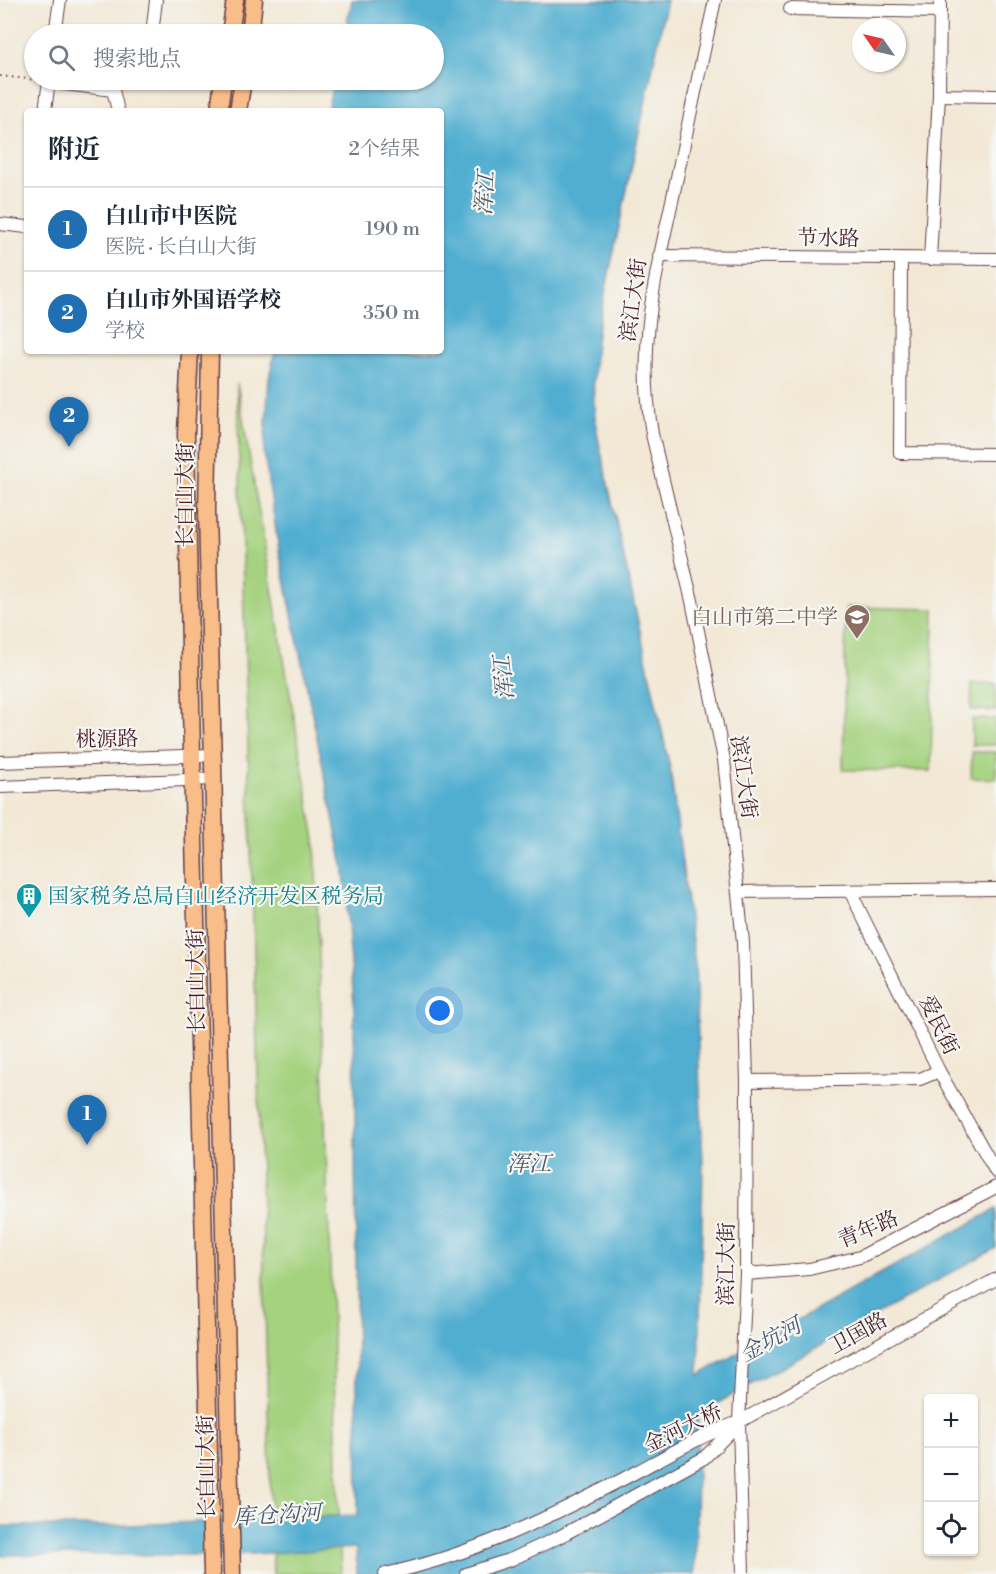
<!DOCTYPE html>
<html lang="zh">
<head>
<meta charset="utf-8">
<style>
	:root { --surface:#fff; --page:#f2f2f3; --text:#1f2937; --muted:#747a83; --line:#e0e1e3; --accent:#1f6fb2 }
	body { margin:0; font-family:"Libre Bodoni","Noto Serif SC",serif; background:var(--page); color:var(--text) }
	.controls { position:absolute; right:18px; bottom:18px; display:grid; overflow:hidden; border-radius:6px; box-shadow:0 2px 4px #0004 }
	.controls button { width:54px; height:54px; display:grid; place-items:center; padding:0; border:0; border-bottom:2px solid var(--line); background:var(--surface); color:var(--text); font:30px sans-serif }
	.compass { position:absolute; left:852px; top:18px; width:54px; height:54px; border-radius:50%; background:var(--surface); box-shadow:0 2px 4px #0004; rotate:304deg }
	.you { position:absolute; left:440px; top:1011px; width:21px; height:21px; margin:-15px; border:4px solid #fff; border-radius:50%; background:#1a73e8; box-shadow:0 0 0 9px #1a73e833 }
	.badge { display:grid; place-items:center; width:39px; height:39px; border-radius:50%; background:var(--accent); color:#fff; font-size:20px; font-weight:700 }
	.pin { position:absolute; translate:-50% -50px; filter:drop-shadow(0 2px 3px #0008) }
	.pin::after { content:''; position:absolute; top:32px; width:21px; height:18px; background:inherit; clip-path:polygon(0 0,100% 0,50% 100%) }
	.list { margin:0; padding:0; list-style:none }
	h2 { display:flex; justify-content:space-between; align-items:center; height:78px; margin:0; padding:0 24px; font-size:26px }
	h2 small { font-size:20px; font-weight:400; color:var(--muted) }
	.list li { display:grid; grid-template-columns:39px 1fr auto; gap:18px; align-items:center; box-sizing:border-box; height:84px; padding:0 24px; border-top:2px solid var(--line) }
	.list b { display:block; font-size:22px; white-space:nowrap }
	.list p { margin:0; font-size:20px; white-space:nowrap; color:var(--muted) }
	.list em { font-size:20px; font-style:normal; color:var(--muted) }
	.icon { flex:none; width:33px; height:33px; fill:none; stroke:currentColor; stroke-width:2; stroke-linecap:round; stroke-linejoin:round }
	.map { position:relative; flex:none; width:996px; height:1574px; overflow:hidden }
	.search { position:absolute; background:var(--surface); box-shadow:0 2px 4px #0004; left:24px; top:24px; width:420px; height:66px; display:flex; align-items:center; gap:15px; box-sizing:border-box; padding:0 21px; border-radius:33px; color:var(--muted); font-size:22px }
	.panel { position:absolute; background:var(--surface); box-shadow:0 2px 4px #0004; left:24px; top:108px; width:420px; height:246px; border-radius:6px }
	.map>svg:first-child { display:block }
	.green { fill:#a4d27f; stroke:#777855; stroke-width:1.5 }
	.water { fill:#51aed0; stroke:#4e667e; stroke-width:1.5 }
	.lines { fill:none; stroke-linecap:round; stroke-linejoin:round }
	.minor-casing { stroke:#633d44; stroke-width:14 }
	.major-casing { stroke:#633d44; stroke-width:19 }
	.path { stroke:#633d44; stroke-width:2; stroke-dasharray:1.5 4.5; stroke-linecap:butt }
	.minor { stroke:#fff; stroke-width:12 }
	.major { stroke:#f8bd89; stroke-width:16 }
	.labels { text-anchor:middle; stroke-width:4.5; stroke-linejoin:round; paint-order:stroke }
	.street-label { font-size:21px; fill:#4a1f2b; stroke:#f6f6f2 }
	.education-label { font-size:21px; fill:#785e54; stroke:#f6f6f2; text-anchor:end }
	.culture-label { font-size:21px; fill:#0d838f; stroke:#f6f6f2; text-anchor:start }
	.water-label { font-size:22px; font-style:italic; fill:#4d586d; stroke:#f6f6f2 }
</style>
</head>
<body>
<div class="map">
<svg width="996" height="1574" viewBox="0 0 996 1574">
	<rect width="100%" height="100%" fill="#f6f6f2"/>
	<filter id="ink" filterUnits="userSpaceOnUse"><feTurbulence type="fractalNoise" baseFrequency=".0167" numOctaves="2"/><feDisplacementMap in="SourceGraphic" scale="12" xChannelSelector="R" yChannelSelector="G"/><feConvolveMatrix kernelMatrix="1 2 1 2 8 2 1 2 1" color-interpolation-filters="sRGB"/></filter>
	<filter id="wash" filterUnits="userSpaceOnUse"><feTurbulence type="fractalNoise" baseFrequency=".008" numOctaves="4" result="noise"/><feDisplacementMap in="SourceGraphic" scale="24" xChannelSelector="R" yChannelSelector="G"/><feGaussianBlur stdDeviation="1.35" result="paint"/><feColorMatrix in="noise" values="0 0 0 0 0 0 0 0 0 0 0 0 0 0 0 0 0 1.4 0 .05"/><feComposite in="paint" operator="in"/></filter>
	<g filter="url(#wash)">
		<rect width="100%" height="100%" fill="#f2e8d5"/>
		<g class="green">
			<path d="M237 384 315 840 341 1574H273Z"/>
			<path d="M846 607 934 609 931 771 843 770Z"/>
			<path d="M972 684H996V711L971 710Z"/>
			<rect x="972" y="719" width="24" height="26"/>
			<path d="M972 752H996V779L971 778Z"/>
		</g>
		<path class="water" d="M352 0H667L598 326C593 364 591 399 598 438L670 768 695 964 703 1164 699 1375 996 1209V1248L698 1414 695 1574H357L356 1548 231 1555H0V1526H108L358 1515 354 1004 344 871 279 550 264 453 269 378 275 351H441V111H327L334 80H434V34H344Z"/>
	</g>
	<g filter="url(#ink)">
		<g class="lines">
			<g class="minor-casing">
				<g id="minor">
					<path d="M715 0C701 64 687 128 674 192 655 279 637 343 652 434L692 601 724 760 743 942 747 1081 746 1274 739 1422 743 1574"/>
					<path d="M790 9 940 12"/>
					<path d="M55 34 60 0"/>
					<path d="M152 34 156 0"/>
					<path d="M49 82 113 90 118 111"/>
					<path d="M939 95 996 96"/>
					<path d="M45 111 49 80"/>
					<path d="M0 224 27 227"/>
					<path d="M659 256 996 259"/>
					<path d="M901 259 900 453 996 454"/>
					<path d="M930 259 939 95 940 0"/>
					<path d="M0 762 214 755"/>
					<path d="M0 787 213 779"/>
					<path d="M738 892 996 889"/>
					<path d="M851 893 939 1071 996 1172"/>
					<path d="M747 1081 920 1079 939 1071"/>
					<path d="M746 1274 809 1269 860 1257 996 1187"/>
					<path d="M385 1574C470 1556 548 1518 625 1478 663 1458 699 1436 739 1422L996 1279"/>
					<path d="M466 1574 512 1559 559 1537 704 1458 737 1425"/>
				</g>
			</g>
			<g class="major-casing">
				<g id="major">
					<path d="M230 34 235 0"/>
					<path d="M250 34 254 0"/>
					<path d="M219 111 223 80"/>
					<path d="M238 111 243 80"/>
					<path d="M190 351 186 433 192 757 212 1574"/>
					<path d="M210 351 207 510 232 1574"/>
				</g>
			</g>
			<path class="path" d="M0 76 37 80"/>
			<use href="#minor" class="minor"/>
			<use href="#major" class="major"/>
		</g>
	</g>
	<defs>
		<g id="school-pin" transform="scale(1.35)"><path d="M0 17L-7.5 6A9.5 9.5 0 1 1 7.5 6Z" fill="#8d6e63" stroke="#f6f6f2"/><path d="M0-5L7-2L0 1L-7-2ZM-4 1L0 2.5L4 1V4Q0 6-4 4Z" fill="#fff"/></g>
		<g id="building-pin" transform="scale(1.35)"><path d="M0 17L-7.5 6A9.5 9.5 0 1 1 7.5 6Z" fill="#0f9aa8" stroke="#f6f6f2"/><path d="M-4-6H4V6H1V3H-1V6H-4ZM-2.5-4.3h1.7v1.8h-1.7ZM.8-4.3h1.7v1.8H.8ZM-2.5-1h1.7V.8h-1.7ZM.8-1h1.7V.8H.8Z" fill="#fff"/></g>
	</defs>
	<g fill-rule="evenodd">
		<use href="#school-pin" x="857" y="617"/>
		<use href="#building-pin" x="29" y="896"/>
	</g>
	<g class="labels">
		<g class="street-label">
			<text transform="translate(828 238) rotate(1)" y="7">节水路</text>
			<text transform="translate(633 300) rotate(-82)" y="7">滨江大街</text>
			<text transform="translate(185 495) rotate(-90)" y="7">长白山大街</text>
			<text transform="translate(107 739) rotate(-1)" y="7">桃源路</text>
			<text transform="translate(744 777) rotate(82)" y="7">滨江大街</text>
			<text transform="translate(196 981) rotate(-91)" y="7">长白山大街</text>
			<text transform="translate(939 1025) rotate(64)" y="7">爱民街</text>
			<text transform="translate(868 1229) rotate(-23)" y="7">青年路</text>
			<text transform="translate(726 1264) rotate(-89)" y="7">滨江大街</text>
			<text transform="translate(858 1333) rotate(-29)" y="7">卫国路</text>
			<text transform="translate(683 1428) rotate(-26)" y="7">金河大桥</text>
			<text transform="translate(206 1467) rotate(-91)" y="7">长白山大街</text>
		</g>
		<g class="education-label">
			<text x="838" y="624">白山市第二中学</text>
		</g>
		<g class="culture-label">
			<text x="48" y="903">国家税务总局白山经济开发区税务局</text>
		</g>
		<g class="water-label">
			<text transform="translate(484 193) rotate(-86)" y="8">浑江</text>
			<text transform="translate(503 678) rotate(-96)" y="8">浑江</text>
			<text x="529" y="1171">浑江</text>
			<text transform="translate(770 1339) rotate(-29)" y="8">金坑河</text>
			<text transform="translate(277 1514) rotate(-3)" y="8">库仓沟河</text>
		</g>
	</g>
</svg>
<div class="controls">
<button>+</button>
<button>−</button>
<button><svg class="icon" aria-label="locate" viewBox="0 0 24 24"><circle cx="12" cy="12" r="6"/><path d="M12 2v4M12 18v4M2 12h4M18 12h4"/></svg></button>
</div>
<svg class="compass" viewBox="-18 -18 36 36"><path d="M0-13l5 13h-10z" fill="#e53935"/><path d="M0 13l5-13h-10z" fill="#747a83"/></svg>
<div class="you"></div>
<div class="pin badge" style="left:87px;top:1145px">1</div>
<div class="pin badge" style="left:69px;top:447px">2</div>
<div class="search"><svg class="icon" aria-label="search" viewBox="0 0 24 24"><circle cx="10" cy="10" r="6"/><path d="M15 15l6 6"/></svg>搜索地点</div>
<section class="panel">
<h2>附近<small>2个结果</small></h2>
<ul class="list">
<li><span class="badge">1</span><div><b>白山市中医院</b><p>医院 · 长白山大街</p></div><em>190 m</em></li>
<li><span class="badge">2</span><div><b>白山市外国语学校</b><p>学校</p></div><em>350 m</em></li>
</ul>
</section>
</div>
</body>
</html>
